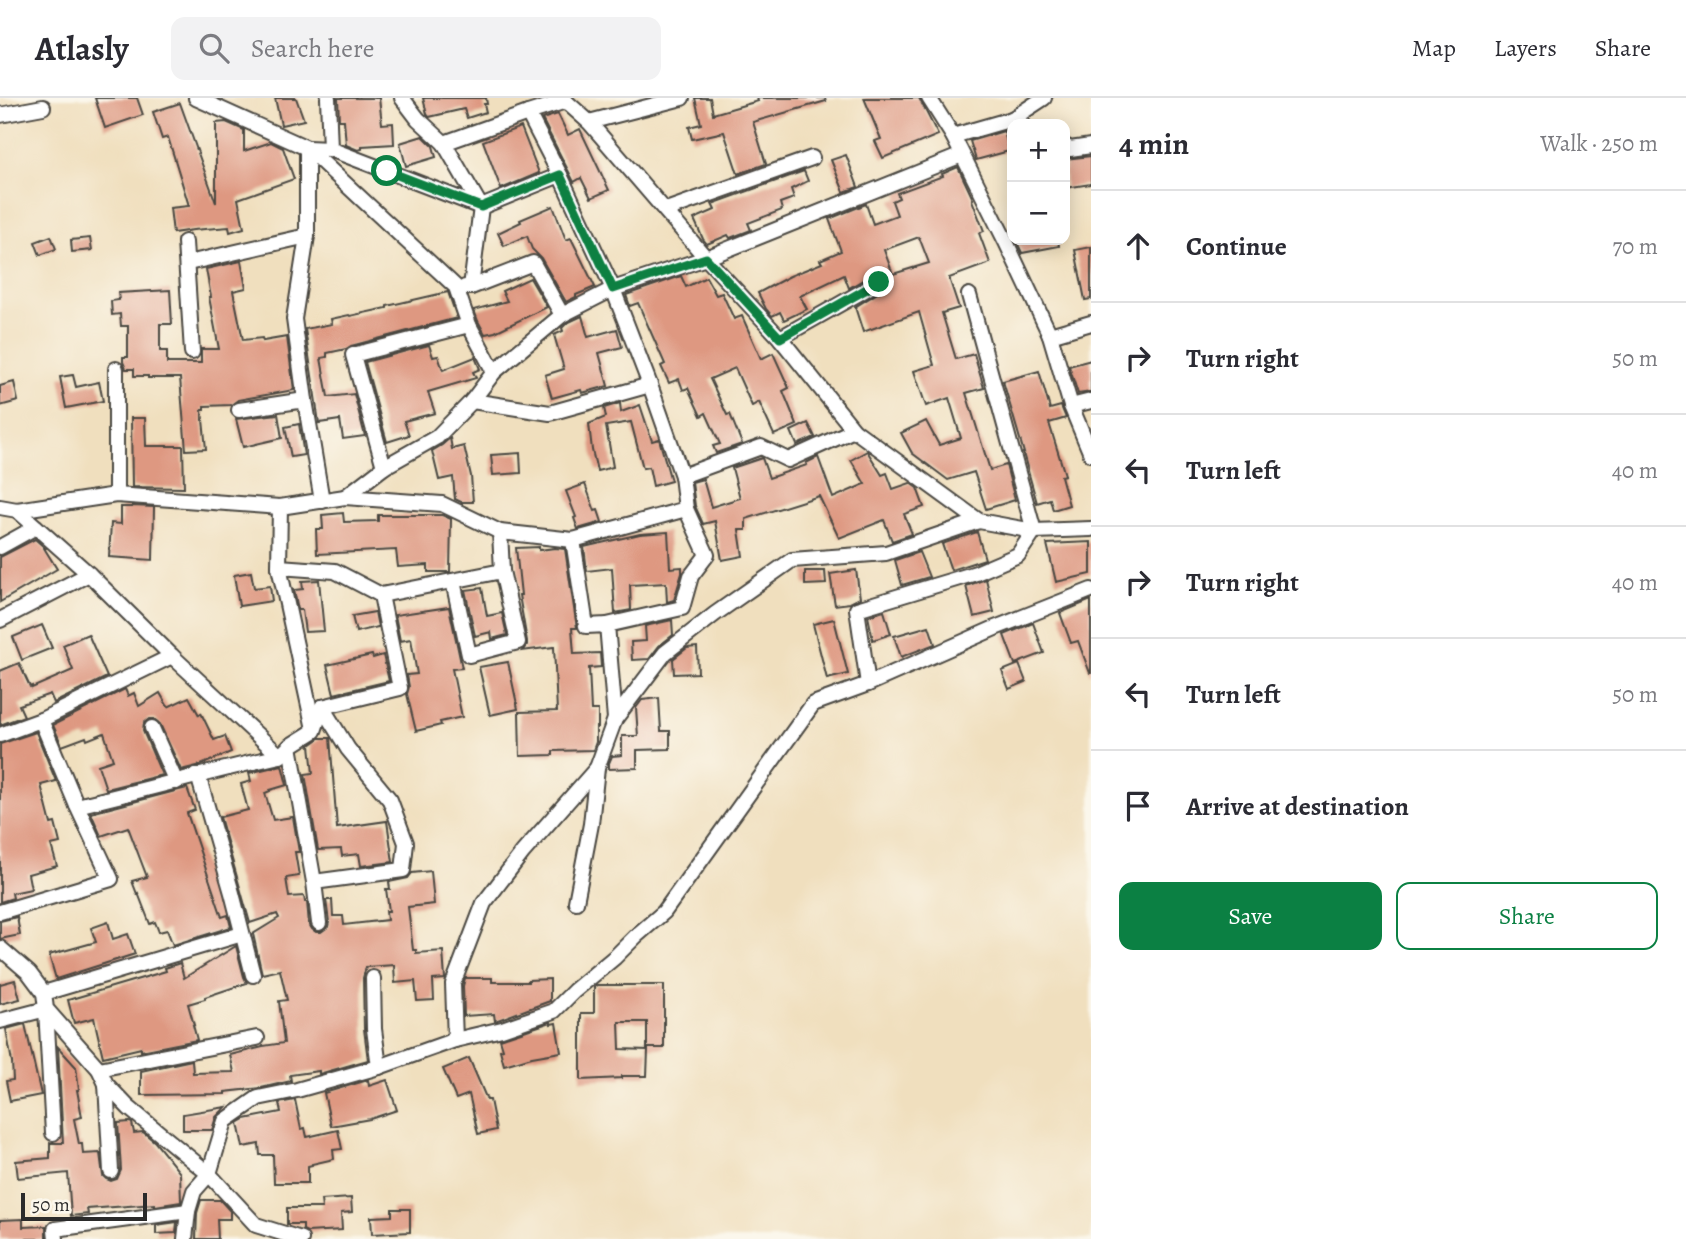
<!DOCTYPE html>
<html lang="en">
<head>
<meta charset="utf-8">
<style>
	:root { --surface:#fff; --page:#f2f2f3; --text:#2b2b33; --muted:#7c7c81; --line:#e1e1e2; --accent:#0b8043 }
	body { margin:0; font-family:Alegreya,serif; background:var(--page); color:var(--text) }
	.controls { position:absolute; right:21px; top:21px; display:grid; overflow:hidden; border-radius:14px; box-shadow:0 4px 18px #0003 }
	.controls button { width:63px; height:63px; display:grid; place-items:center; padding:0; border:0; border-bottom:2px solid var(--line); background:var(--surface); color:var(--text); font:35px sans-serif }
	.scale { position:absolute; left:21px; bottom:18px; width:126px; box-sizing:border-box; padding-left:7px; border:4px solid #2b2b2b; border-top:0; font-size:19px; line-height:24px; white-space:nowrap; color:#2b2b2b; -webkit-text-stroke:5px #fbf7ec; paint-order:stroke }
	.stop { position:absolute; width:21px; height:21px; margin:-16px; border:5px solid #0b8043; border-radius:50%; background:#fff }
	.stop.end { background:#0b8043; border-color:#fff; box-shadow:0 2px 7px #0008 }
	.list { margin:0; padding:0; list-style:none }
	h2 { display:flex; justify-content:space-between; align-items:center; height:91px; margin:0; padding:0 28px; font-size:30px }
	h2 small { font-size:23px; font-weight:400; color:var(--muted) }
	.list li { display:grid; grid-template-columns:46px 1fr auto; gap:21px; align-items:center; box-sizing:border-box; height:112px; padding:0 28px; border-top:2px solid var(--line) }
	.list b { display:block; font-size:26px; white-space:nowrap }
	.list em { font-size:23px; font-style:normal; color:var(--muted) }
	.actions { display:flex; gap:14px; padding:21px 28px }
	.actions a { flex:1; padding:16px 0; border:2px solid var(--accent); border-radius:14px; text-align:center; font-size:24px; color:var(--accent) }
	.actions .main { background:var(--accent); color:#fff }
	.icon { flex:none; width:38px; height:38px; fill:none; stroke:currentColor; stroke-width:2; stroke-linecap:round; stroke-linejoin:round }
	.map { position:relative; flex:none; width:1091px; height:1141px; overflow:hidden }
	header { display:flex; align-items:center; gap:42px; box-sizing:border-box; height:98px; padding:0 35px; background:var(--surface); border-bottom:2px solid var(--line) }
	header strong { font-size:33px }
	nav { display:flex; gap:38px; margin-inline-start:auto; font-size:24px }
	.search { width:490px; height:63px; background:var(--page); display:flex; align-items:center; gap:18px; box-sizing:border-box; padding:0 24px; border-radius:14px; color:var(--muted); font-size:26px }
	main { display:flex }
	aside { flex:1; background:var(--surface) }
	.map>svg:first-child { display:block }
	.building { fill:#de9881; fill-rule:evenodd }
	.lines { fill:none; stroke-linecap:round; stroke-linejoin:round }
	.street-casing { stroke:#494641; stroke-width:18 }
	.street { stroke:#fff; stroke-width:14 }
	.route { stroke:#0b8043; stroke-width:9 }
</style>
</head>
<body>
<header>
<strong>Atlasly</strong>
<div class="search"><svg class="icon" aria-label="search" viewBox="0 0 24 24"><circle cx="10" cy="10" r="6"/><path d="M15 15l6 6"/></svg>Search here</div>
<nav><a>Map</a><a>Layers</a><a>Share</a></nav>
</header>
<main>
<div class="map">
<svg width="1091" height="1141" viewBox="0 0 1091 1141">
	<rect width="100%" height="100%" fill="#fbf7ec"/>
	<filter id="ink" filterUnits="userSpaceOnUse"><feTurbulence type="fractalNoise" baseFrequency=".0143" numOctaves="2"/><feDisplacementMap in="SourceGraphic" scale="14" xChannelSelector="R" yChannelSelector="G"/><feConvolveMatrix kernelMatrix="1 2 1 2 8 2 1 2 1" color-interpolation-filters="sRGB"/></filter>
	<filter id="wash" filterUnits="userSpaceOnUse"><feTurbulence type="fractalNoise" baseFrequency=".00686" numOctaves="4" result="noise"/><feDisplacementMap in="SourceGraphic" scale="28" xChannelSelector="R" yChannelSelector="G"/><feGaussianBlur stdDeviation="1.57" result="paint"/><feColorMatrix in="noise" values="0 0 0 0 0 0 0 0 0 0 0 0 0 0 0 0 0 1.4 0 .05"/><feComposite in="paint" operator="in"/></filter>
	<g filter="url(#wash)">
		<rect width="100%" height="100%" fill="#f0dfbe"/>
		<g id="blocks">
			<g class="building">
				<path d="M95 0H137L143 17 105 30Z"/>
				<path d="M275 0H296L304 22 281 27Z"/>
				<path d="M338 0H379L382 26 393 25 394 46 362 48V51L358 52 346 47 344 22H339Z"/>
				<path d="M423 0H486L487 6H484L486 14 467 20 464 11 429 19 427 16Z"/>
				<path d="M695 0H710L713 16 758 3 757 0H825L826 3 753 24 766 66 738 76 724 34 692 41 689 29 701 26Z"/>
				<path d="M864 0H919L938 37 883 60 875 43 881 41Z"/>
				<path d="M180 5 216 105V25L226 24 244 32V53L271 44 283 50 294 81 238 101 244 130 230 134 229 129 193 132 173 135 170 110 189 108 168 39 162 41 153 14Z"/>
				<path d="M558 16 568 37 580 31 609 92 591 100 581 80 574 84 542 21Z"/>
				<path d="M521 29 539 75 501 91 483 43Z"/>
				<path d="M1004 33 1009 53 976 62 970 43Z"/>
				<path d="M423 38 433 48 436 59 406 68 400 45Z"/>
				<path d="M846 57 858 89 844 94 831 62Z"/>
				<path d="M1091 58V86L1065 90V61Z"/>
				<path d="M958 69 973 101 972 102 984 133 979 135 990 165 949 180 959 210 942 215 956 261 974 256 984 290 966 295 990 372 1006 367 1015 402 986 411 974 374 948 382 912 355 901 335 926 323 939 347 961 340 949 300 926 308 914 273 934 267 919 214 863 234 855 209 887 189 889 183 884 176 880 174 875 175 849 190 844 177 800 198 807 211 784 222 780 214 772 218 766 211 758 195 790 178 822 165 820 162 841 153 829 121 866 106 873 126 897 117 892 103 899 100 897 95 943 78 942 76ZM919 139 929 165 893 176 884 152Z"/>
				<path d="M804 73 808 83 791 91 794 100 780 105 782 112 748 125 751 132 730 140 728 137 707 146 703 141 694 121 715 112 712 106Z"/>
				<path d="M553 108 566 142 571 140 595 189 576 197V199L566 204 541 160 532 151 527 138 504 148 498 135 521 124 520 122Z"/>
				<path d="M51 138 56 151 40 157 35 144Z"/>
				<path d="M90 140 92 152 72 154 71 142Z"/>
				<path d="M1016 142H1058L1059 148 1022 155Z"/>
				<path d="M1091 149V201L1085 202 1075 152Z"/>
				<path d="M241 163 246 190 233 193 243 242 262 240 263 243 287 239 294 292 238 302 231 307 204 308V312H202L206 351 186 352 180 280H148V278H134V271H126L123 264V259H128V228H121L120 216 112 217 111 203 119 202 118 195 170 192 172 226H160V253H167V265H201V251H219L209 199H211L206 171Z"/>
				<path d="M681 178 686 189 706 179 716 197 722 195 734 221 742 218 761 261 773 255 789 290 783 293 797 327 774 337 759 304 752 308 735 270 710 281 727 317 730 316 742 346 716 355 713 348 720 346 706 315 701 318 688 290 683 292 679 281 669 285 661 268 665 266 638 205 630 208 626 197Z"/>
				<path d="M530 180 547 209 495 234 485 236 478 223 474 212 507 203 502 193Z"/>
				<path d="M448 194 457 220 351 248 346 251 327 255V259L321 260 328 299 354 296 365 338 343 341 340 322 319 325 305 231 332 226 331 221 349 217 350 218 387 210V208Z"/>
				<path d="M582 218 588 239 617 231 622 249 599 255 608 288 582 295 581 292 552 300 545 277 564 271 554 237 563 233 562 230 567 225Z"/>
				<path d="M429 247 433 259 438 258 443 272 475 259 480 271 473 274 476 280 428 294 435 315 404 323 409 337 387 344 365 264Z"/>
				<path d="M1091 262V294L1078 296 1069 268Z"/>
				<path d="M1039 273 1050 311 1061 308 1066 320 1049 325 1065 377 1061 378 1069 407 1053 412 1050 401 1037 405 1023 355H1024L1003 283Z"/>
				<path d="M73 277 76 289 99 284 103 303 66 310 60 279Z"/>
				<path d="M14 284 18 303 0 308V288Z"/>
				<path d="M620 305 621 314 640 307 652 343 659 341 671 383 653 388 649 369 643 370 631 324 606 328 613 369 597 373 592 352 589 326 606 319 604 310Z"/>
				<path d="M278 316 282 340 243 349 236 321Z"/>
				<path d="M131 320H145L146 348H183L184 390 132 389Z"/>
				<path d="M808 325 815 339 797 347 791 333Z"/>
				<path d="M299 326 304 357 291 359 285 329Z"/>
				<path d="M450 340 452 351 464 348 471 378 473 404H461L455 401 453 379 439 382 432 353 442 347Z"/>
				<path d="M867 353 882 377 887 375 893 391 910 385 917 390 924 409 904 416 912 436 892 443 884 422 839 440 819 398 746 421V432H739L743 458 722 462 715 423 703 426 695 408 692 384 703 381 711 409 740 400 732 370 762 360 769 380 807 367 806 365 818 359 833 400 865 386 851 362Z"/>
				<path d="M520 355 521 375 493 377 491 357Z"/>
				<path d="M585 386 595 413 598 412 602 424 578 431 574 420 576 419 566 393Z"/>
				<path d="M132 408 154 409 153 462 109 459 111 425 121 426V409H132Z"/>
				<path d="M343 415 344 424 378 423V417H442L451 421 450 474H428V467L398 469 396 452 317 456 316 431H323L322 417Z"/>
				<path d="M668 434 670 470 682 469V475L674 502 667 504 666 485 630 487 631 512 615 515 612 470 587 473 584 449 640 436Z"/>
				<path d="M977 434 985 461 951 472 942 446Z"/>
				<path d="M35 441 45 450H44L57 471 0 504V459Z"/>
				<path d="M1091 444V476L1056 484 1047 446Z"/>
				<path d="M539 449V452L555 450 565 451 577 530H572L574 556 600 555 601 569 589 570 591 612H598V629H596V644L593 652 553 653V657L520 658 519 614 557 613 554 549 522 553 527 547V543L519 497H521L516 450Z"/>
				<path d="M919 454 929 479 902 487 895 462Z"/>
				<path d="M856 472 860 500 850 505 835 507 830 476Z"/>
				<path d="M805 473H825L826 486 805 487Z"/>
				<path d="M251 474 254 490 270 488 272 503 239 508 234 477Z"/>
				<path d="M986 481 994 514 974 519 966 488Z"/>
				<path d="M319 482 324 533 305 534 302 512H298L294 492 303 491 302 483Z"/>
				<path d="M482 490 487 518 502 515 507 537 492 541 491 534 475 538 465 492Z"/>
				<path d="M1091 502V575H1090L1078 543 1071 545 1060 515Z"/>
				<path d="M449 509 462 570 452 571 462 619 440 624 441 627 416 633 407 596 409 589 407 577 417 576 411 541 400 543 395 517Z"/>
				<path d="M884 513 891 536 873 542 868 518Z"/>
				<path d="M375 514 378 529 356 534 352 518Z"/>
				<path d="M834 521 848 576 827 581 813 526Z"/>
				<path d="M672 522 673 537 659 548 649 561 632 562 631 544 646 543 645 528Z"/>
				<path d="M1033 525 1044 555 1015 566 1004 537Z"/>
				<path d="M42 527 52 550 22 562 13 539Z"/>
				<path d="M929 528 935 546 901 559 894 538Z"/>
				<path d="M88 536 107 579 54 605 50 596 19 607 24 618 0 627V573L19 565 30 589 32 588V590L73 572 63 547Z"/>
				<path d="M697 549 698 575 674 576 673 561 687 550Z"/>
				<path d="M372 557 373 560 383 557 389 583 334 596 327 567Z"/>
				<path d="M508 564 518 611 490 617 479 569Z"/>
				<path d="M1019 566 1026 584 1009 591 1002 573Z"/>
				<path d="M125 591 128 598 134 595 139 608 160 595 168 609 189 599 199 617 201 615 214 642 225 638 231 654 201 667 181 672 160 626 154 621H149L144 625 143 633 162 677 106 691 98 667 113 662 104 635 87 642 86 639 62 648 53 627Z"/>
				<path d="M659 600 661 633H670V651L637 652V670L609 671V665L612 658 622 657V638H638L636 610 642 602Z"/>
				<path d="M36 634 56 683 41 687 51 726 55 725 60 745 51 747 57 768 28 776 31 791 12 795 13 800 0 804V646Z"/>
				<path d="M320 640H330L337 730 387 723 393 764 361 768 359 756 342 758 341 751 318 752 305 676 313 675 310 647Z"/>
				<path d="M282 667 287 687 270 692V693L265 695 273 722 293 719 299 754H295L299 778 286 780 289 799 304 798 305 804H307L309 826 312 831 316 834H321L328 829 329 824 326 802H332L333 818H343L344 827 387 822 386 813H389L386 791H390L389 784 408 780 412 775 431 773 434 806 408 809 413 852H416V855L443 853 445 881 433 882 434 902 417 903 415 883 395 885 394 867 366 869 363 880 364 931 368 962 319 976V973L290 977 291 983 261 990 225 994V996L141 997V973L192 962 193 975 234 974 230 957 263 949V948L284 945 279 903 287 902 280 872 262 876 253 836 279 820 277 816 250 825 220 719 248 712 241 686 251 683 249 675Z"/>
				<path d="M187 690 195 712 187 715 222 819 228 817 231 829 173 847 167 832 159 834 155 824 150 826 138 795 137 796 132 783 147 779 128 729 101 738 91 715Z"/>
				<path d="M17 819 20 837 0 841V823Z"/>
				<path d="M108 824 113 841 128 836 135 856 56 881 49 857 96 844 91 830Z"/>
				<path d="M236 848 244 879 247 885 205 899V901L188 906 194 927H193L197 942 141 953V950L103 959 94 920 74 925 68 902 166 873 165 870 180 865 184 880Z"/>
				<path d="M465 880H492V884H528V882L550 881V903L495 923 494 916 464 918 463 888Z"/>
				<path d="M15 882 20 901 0 906V886Z"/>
				<path d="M597 887H664V950H647V924H619L620 951 648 952 647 978H622V980L581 982V915H594V889Z"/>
				<path d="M551 924V926L556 925 561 954 532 959 504 967 500 952 503 951 500 941Z"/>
				<path d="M25 926 41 997 10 1003 6 983 13 982 12 964 6 931Z"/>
				<path d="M58 949 76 969 79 992H77L82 1019 74 1021 79 1046H82L83 1056 100 1055 103 1078 106 1081 111 1083 117 1081 121 1072 118 1025 130 1024 132 1025 134 1035 143 1034 155 1044 180 1075 181 1104 155 1108V1106L87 1111 88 1116 71 1118 68 1075 18 1080 16 1063 50 1060V1045H63Z"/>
				<path d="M469 960 487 1002H490L496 1032 478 1036 469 996 456 1001 443 971Z"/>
				<path d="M368 982 369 988 387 982 397 1012 370 1021 331 1028 324 995Z"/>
				<path d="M295 1002 301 1031 305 1030 307 1039 338 1032 342 1051 333 1052 334 1061 312 1066V1067L308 1068V1085H274L273 1057H260L259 1046 243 1049 238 1025 245 1021 281 1014 279 1005Z"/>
				<path d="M226 1009 216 1019 212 1032H183V1016Z"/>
				<path d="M351 1100 352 1114 341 1115 342 1132 307 1134 303 1132V1126H287V1110H322L321 1102Z"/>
				<path d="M201 1102H220L230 1113V1121H217L218 1141H196L197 1115Z"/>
				<path d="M392 1111H410V1134L372 1136 371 1119 392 1118Z"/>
				<path d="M23 1121V1129L46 1128V1141H0V1122Z"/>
				<path d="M177 1124 176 1135 156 1136V1127Z"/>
			</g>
		</g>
	</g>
	<g filter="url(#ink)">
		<use href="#blocks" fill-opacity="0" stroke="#494641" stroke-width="2"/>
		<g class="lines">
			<g class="street-casing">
				<g id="street">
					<path d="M196 0 307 50 456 189 469 227"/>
					<path d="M328 0 330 51"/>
					<path d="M402 0 418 21 444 45 528 15"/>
					<path d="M562 0 589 24 706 160 780 240 854 332 979 423 1034 433 1091 431"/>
					<path d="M929 0 953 38 1006 144 1050 237 1071 308 1091 356"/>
					<path d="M0 17 43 9"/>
					<path d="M1012 21 1044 0"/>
					<path d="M589 24 682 0"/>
					<path d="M953 38 1012 21 1022 26"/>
					<path d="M444 45 481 109 471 189"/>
					<path d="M1065 48 1070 51 1091 48"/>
					<path d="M307 50V138L294 221 305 302 322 403"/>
					<path d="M307 50 330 51 481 109 560 77"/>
					<path d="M666 112 812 60"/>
					<path d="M185 144 192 254"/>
					<path d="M188 165 307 138"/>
					<path d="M465 189H471L533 165 562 217"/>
					<path d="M1050 237 1091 225"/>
					<path d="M780 240 879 184"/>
					<path d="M472 303 550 315 650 287"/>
					<path d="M1071 308 1091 303"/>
					<path d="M239 312 305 302"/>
					<path d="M384 369 353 257 469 227 494 274"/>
					<path d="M682 378 761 349 788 362 854 332"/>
					<path d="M116 397V271"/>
					<path d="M345 399 384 369 437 339 472 303 494 274 562 217 613 191 706 160 962 57"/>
					<path d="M0 409 17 412 116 397 280 409 345 399 442 406 500 434 573 442 686 411 682 378 650 287 613 191 560 77 528 15 566 3"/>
					<path d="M280 409 279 469 314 631"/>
					<path d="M17 412 89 476 172 558 280 658"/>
					<path d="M573 442 586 528 607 527 682 510 691 478 707 457 686 411"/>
					<path d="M0 449 36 429"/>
					<path d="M279 469 335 473 381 497 502 473 500 434"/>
					<path d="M453 483 469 557 518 544 502 473"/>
					<path d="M0 522 89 476"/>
					<path d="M607 527 615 621"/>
					<path d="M868 586 995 530 1091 492"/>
					<path d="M152 630 176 684"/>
					<path d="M0 637 41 622 172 558"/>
					<path d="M290 648 314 784"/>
					<path d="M198 677 232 795 253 877"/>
					<path d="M77 708C145 692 212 673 280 658L290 648 314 633 322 609 400 590 381 497"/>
					<path d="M576 804 591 726 597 670 615 621 665 555 715 516 792 462 886 455 979 423"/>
					<path d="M0 814 111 781 77 708 41 622"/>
					<path d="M319 825 314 784 403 772 406 745 390 702 348 651 322 609"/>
					<path d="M0 850 29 875 44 895 46 911 99 971 106 986 129 1010 209 1076 256 1127 301 1141"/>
					<path d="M373 880 374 931 379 969"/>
					<path d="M44 895 242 836"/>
					<path d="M0 923 46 911 53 1035"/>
					<path d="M455 942 453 886 484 805 523 754 597 670"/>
					<path d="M99 971 257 940"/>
					<path d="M106 986 111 1073"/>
					<path d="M56 1141 55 1131 188 1113"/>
					<path d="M185 1141 188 1113 194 1093 209 1076 225 1023 258 1000 297 992 379 969 455 942 502 931 554 913 574 893 615 859 636 838 664 814 813 606 868 586 857 511 976 475 1018 457 1034 433 969 197"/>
				</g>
			</g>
			<use href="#street" class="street"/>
		</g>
	</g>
	<g class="lines" filter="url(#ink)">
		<path class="route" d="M387 73 481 109 560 77 613 191 706 160 780 240 879 184"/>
	</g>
</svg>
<div class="controls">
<button>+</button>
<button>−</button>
</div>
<div class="scale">50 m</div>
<div class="stop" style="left:387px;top:73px"></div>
<div class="stop end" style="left:879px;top:184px"></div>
</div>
<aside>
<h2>4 min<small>Walk · 250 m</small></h2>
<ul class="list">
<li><svg class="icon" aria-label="ahead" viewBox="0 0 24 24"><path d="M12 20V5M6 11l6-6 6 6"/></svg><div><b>Continue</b></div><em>70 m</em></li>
<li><svg class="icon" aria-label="right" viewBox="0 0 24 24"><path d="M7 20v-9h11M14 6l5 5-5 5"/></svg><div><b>Turn right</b></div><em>50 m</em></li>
<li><svg class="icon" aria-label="left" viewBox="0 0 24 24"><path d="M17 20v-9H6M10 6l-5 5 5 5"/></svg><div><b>Turn left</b></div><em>40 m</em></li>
<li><svg class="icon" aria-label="right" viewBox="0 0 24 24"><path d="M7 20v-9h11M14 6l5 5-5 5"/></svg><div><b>Turn right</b></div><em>40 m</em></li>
<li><svg class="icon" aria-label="left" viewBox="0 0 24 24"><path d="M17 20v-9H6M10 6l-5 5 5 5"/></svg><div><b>Turn left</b></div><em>50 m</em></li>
<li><svg class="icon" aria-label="arrive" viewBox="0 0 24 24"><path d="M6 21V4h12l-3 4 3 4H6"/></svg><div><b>Arrive at destination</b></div></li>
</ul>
<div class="actions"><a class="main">Save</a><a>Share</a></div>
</aside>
</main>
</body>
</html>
